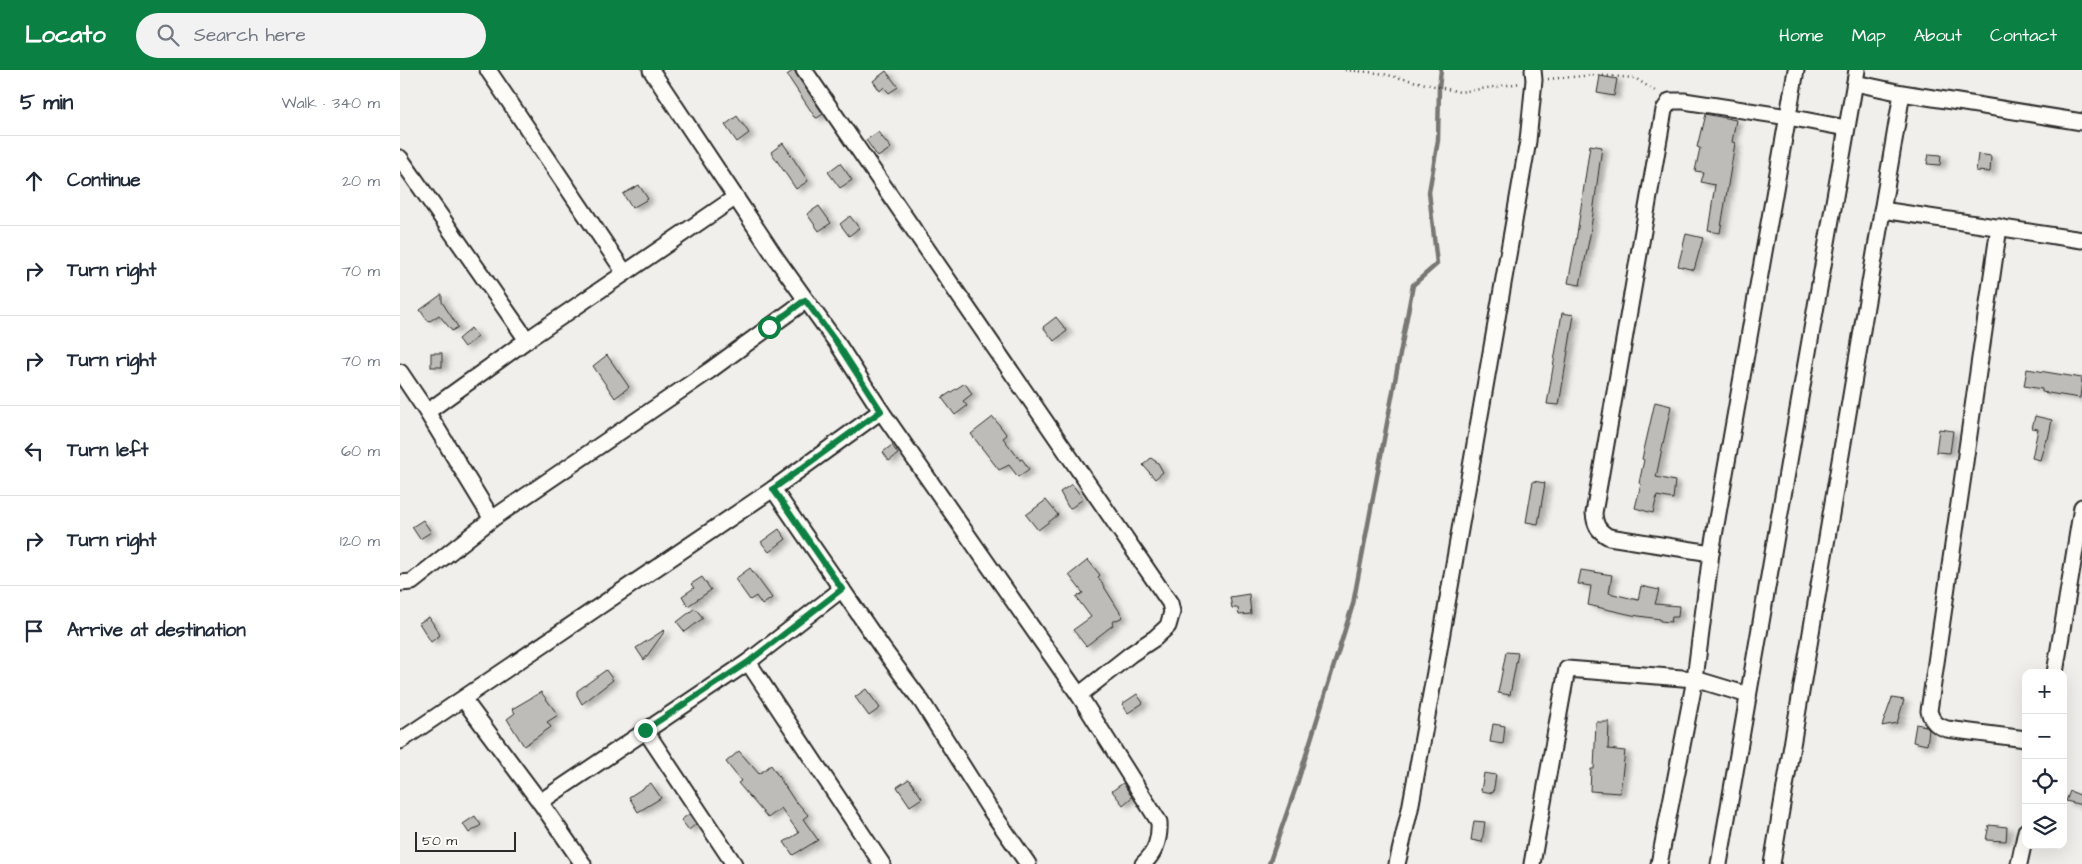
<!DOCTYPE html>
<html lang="en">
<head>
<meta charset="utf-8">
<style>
	:root { --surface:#fff; --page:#f2f2f3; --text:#1f2937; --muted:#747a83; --line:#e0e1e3; --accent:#0b8043 }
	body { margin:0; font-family:"Architects Daughter",sans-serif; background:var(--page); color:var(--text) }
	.controls { position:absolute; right:15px; bottom:15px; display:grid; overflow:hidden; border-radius:10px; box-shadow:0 5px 20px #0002 }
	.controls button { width:45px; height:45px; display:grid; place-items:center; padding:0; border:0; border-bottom:1px solid var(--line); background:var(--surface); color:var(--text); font:25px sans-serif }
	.scale { position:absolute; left:15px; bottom:12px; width:101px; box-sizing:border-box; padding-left:5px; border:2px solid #2b2b2b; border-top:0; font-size:14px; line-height:18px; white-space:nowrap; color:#2b2b2b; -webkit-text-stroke:4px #fdfcf7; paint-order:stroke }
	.stop { position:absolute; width:15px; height:15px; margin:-11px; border:4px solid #0b8043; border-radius:50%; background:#fff }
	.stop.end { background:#0b8043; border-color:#fff; box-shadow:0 1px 5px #0008 }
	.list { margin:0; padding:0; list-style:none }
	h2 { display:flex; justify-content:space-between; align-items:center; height:65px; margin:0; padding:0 20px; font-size:21px }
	h2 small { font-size:16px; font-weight:400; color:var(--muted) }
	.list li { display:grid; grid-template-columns:32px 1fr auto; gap:15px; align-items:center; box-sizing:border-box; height:90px; padding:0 20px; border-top:1px solid var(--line) }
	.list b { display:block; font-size:19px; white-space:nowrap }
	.list em { font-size:16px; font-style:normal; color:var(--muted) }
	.icon { flex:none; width:28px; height:28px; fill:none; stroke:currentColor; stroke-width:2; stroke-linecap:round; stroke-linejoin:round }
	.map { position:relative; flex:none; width:1682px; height:794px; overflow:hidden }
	header { display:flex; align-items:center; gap:30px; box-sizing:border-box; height:70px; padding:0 25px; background:var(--accent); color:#fff }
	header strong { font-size:24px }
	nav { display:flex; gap:28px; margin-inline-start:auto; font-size:18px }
	.search { width:350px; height:45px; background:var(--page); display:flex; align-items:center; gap:12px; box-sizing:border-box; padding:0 18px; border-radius:28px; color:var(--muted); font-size:19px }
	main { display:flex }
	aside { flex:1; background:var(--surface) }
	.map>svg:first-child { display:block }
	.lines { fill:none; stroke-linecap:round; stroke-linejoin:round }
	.stream { stroke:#777775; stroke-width:4.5 }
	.building { fill:#bdbcb8; stroke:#2b2b2b; filter:url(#shadow) }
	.minor-casing { stroke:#2b2b2b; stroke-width:19 }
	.path { stroke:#2b2b2b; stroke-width:2.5; stroke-dasharray:1 4; stroke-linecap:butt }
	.minor { stroke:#fdfcf7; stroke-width:15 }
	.route { stroke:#0b8043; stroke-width:6 }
</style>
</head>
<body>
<header>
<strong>Locato</strong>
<div class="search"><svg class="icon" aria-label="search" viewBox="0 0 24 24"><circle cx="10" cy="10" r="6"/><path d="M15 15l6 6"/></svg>Search here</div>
<nav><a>Home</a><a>Map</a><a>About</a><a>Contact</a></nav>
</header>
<main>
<aside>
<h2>5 min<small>Walk · 340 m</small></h2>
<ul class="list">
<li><svg class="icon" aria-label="ahead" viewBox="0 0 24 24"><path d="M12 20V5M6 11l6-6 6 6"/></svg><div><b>Continue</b></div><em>20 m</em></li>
<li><svg class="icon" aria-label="right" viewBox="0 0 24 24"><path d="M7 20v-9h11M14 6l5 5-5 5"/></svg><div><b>Turn right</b></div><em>70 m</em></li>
<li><svg class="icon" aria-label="right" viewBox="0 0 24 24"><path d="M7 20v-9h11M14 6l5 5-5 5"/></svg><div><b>Turn right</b></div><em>70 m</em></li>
<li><svg class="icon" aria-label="left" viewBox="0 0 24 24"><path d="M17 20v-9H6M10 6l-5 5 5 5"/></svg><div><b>Turn left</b></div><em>60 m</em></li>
<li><svg class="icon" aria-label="right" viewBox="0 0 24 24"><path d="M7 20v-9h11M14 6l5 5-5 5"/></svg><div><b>Turn right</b></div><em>120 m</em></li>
<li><svg class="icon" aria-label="arrive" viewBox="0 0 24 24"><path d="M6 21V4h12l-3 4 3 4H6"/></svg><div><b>Arrive at destination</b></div></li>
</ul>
</aside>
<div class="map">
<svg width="1682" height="794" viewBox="0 0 1682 794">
	<defs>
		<filter id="shadow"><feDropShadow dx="5.5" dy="3" stdDeviation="2.5" flood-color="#0004"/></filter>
	</defs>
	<rect width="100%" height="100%" fill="#f0efeb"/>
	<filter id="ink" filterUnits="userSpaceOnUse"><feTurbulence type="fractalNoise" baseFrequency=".02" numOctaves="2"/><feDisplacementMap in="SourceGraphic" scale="10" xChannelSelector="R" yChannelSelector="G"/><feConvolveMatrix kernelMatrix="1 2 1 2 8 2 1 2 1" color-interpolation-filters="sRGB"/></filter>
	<g filter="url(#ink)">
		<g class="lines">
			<path class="stream" d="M869 794 897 714 953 534 1013 215 1037 194 1029 122 1038 70 1039 18 1041 0"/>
		</g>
		<g class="building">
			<path d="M394 0 423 44 417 48 415 47 387 5Z"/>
			<path d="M486 1 498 17 489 23 484 17 480 21 473 11Z"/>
			<path d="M1200 6 1217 9 1214 26 1197 23Z"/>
			<path d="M1305 44 1336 50 1332 72 1335 73 1320 163 1308 161 1315 115 1300 112 1303 102 1295 101 1300 78 1297 77Z"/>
			<path d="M337 46 349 63 337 72 325 55Z"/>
			<path d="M478 62 491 78 478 87 466 70Z"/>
			<path d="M383 73 408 111 396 119 371 82Z"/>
			<path d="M1190 75 1202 77 1190 165 1180 215 1168 213 1176 171Z"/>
			<path d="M1529 84 1541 85 1540 95 1527 94Z"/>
			<path d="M1578 84 1591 86 1590 102 1576 101Z"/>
			<path d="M440 93 452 110 440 118 428 102Z"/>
			<path d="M239 115 248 129 232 138 223 124Z"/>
			<path d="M419 136 431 153 419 161 407 144Z"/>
			<path d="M450 146 459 158 449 166 440 154Z"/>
			<path d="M1286 164 1303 168 1294 200 1278 196Z"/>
			<path d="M42 224V232L58 257 52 261 39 245 30 251 27 250 20 240Z"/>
			<path d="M1162 243 1174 245 1159 335 1147 334Z"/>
			<path d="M656 247 667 261 654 271 643 257Z"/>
			<path d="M71 258 78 267 64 277 58 269Z"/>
			<rect x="31" y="283" width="11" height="14"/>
			<path d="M207 285 229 317 215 328 193 296Z"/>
			<path d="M1627 299 1682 308 1680 328 1642 322V319L1624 316Z"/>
			<path d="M565 313 572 324 563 331 567 336 555 345 542 328Z"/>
			<path d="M1255 332 1271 336 1256 407 1275 411 1273 429 1257 426 1253 443 1235 438 1241 414 1239 413 1244 390 1242 389Z"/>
			<path d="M1635 346 1652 350 1648 369H1646L1640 390 1632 388 1638 359 1632 358Z"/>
			<path d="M593 347 607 365 603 368 620 390 622 389 629 399 618 407 609 395 599 400 571 364Z"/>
			<path d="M1539 359 1553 361 1550 383 1536 382Z"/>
			<path d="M492 375 498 384 489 391 483 382Z"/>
			<path d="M751 388 758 393 763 402 755 409 743 395Z"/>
			<path d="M1133 411 1145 413 1138 454 1126 452Z"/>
			<path d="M672 414 683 429 671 438 668 437 660 422Z"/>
			<path d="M646 430 658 445 638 460 626 445Z"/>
			<path d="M23 450 31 462 20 469 12 457Z"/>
			<path d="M379 459 386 469 369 482 361 472Z"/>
			<path d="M688 490 700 505 698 507 723 547 712 552 713 555 686 576 673 560 691 547 676 527 683 523 669 505Z"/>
			<path d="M350 498 372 528 362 535 356 526 350 530 335 509Z"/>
			<path d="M1181 500 1212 505 1209 523 1238 530 1241 516 1259 520 1255 534 1279 536 1278 547H1272L1271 552 1260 551V549L1232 545 1188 535 1191 516 1178 514Z"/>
			<path d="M302 507 311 520 288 536 282 526 294 518 291 514Z"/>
			<path d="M849 524 851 544 839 545 838 538H832L830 527Z"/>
			<path d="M295 538 303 548 285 562 277 552Z"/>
			<path d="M29 547 40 565 31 572 19 553Z"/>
			<path d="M264 560 265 561 244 590 236 578Z"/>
			<path d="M1106 582 1118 583 1110 625 1098 623Z"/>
			<path d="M206 600 213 610 182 634 177 625V621Z"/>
			<path d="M466 619 480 638 469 646 455 627Z"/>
			<path d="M141 622 158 645 147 652 151 657 124 676 107 649 115 643 112 639Z"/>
			<path d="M737 624 743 633 728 643 722 634Z"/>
			<path d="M1492 628 1504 630 1497 653 1482 656Z"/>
			<path d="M1196 652H1209L1208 679 1225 681 1220 723 1190 721 1191 699H1194Z"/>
			<path d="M1093 654 1105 656 1103 674 1090 672Z"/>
			<path d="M1516 654 1526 656 1529 660 1527 675 1513 672Z"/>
			<path d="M339 681 359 704 371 695 396 733 397 732 408 745 403 749 418 770 393 785 384 772 399 763 381 738 368 748 338 713 341 711 326 692Z"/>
			<path d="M1084 703 1096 705 1093 723 1081 721Z"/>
			<path d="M509 709 522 728 510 736 497 717Z"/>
			<path d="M251 713 261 728 238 742 229 727Z"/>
			<path d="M723 713 732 727 723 735 712 721Z"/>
			<path d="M1670 721 1682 726V735L1666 731Z"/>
			<path d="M289 744 296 754 289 760 281 750Z"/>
			<path d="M75 746 81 755 69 763 63 754Z"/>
			<path d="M1074 751 1085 752 1082 772 1071 770Z"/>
			<path d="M1589 755 1607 757 1606 771 1586 770Z"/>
		</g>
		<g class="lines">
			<g class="minor-casing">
				<g id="minor">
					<path d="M88 0 225 203"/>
					<path d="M251 0 376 188 439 276 481 341 679 625 759 752C760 769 756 782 743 794"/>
					<path d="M404 0 770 533 772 542 768 556 755 568 731 584 679 625"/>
					<path d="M1455 13 1502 23 1682 52"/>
					<path d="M0 88 127 270"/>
					<path d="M1482 140 1682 170"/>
					<path d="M1599 157 1529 641C1532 652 1537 656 1547 659L1626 669"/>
					<path d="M0 302 27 342 92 449 12 512 0 513"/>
					<path d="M27 342 127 270 336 127"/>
					<path d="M373 419 483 579 522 632 589 738 628 794"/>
					<path d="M92 449 309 301 405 231"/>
					<path d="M1311 483 1209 467C1198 461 1195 455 1194 443L1264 40 1270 31H1284L1388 47 1446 58"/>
					<path d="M348 592 482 794"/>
					<path d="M1655 603 1682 437"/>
					<path d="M64 630 140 732 183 794"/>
					<path d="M245 660 334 794"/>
					<path d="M0 671 373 419 481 341"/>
					<path d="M140 732 348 592 442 519"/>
					<path d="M997 794 1010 739 1037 591 1128 71 1134 10 1133 0"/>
					<path d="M1132 794 1167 599 1295 609 1348 625"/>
					<path d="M1259 794 1295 609 1311 483 1396 0"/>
					<path d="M1319 794 1457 0"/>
					<path d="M1372 794 1502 23"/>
					<path d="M1619 794 1626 761"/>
				</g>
			</g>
			<g class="path">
				<path d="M945 0 979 3 1060 22 1121 13"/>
				<path d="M1148 9 1195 5 1235 8 1258 23"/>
			</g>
			<use href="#minor" class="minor"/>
		</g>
	</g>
	<g class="lines" filter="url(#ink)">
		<path class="route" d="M245 660 348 592 442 519 373 419 481 341 439 276 405 230 369 257"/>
	</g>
</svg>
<div class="controls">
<button>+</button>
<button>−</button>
<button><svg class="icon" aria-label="locate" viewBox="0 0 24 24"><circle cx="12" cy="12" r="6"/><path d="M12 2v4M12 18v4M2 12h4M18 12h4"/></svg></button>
<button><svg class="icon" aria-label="layers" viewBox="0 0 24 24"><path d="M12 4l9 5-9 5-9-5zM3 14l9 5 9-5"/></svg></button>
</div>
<div class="scale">50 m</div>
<div class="stop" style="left:369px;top:257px"></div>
<div class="stop end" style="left:245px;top:660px"></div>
</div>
</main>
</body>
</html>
